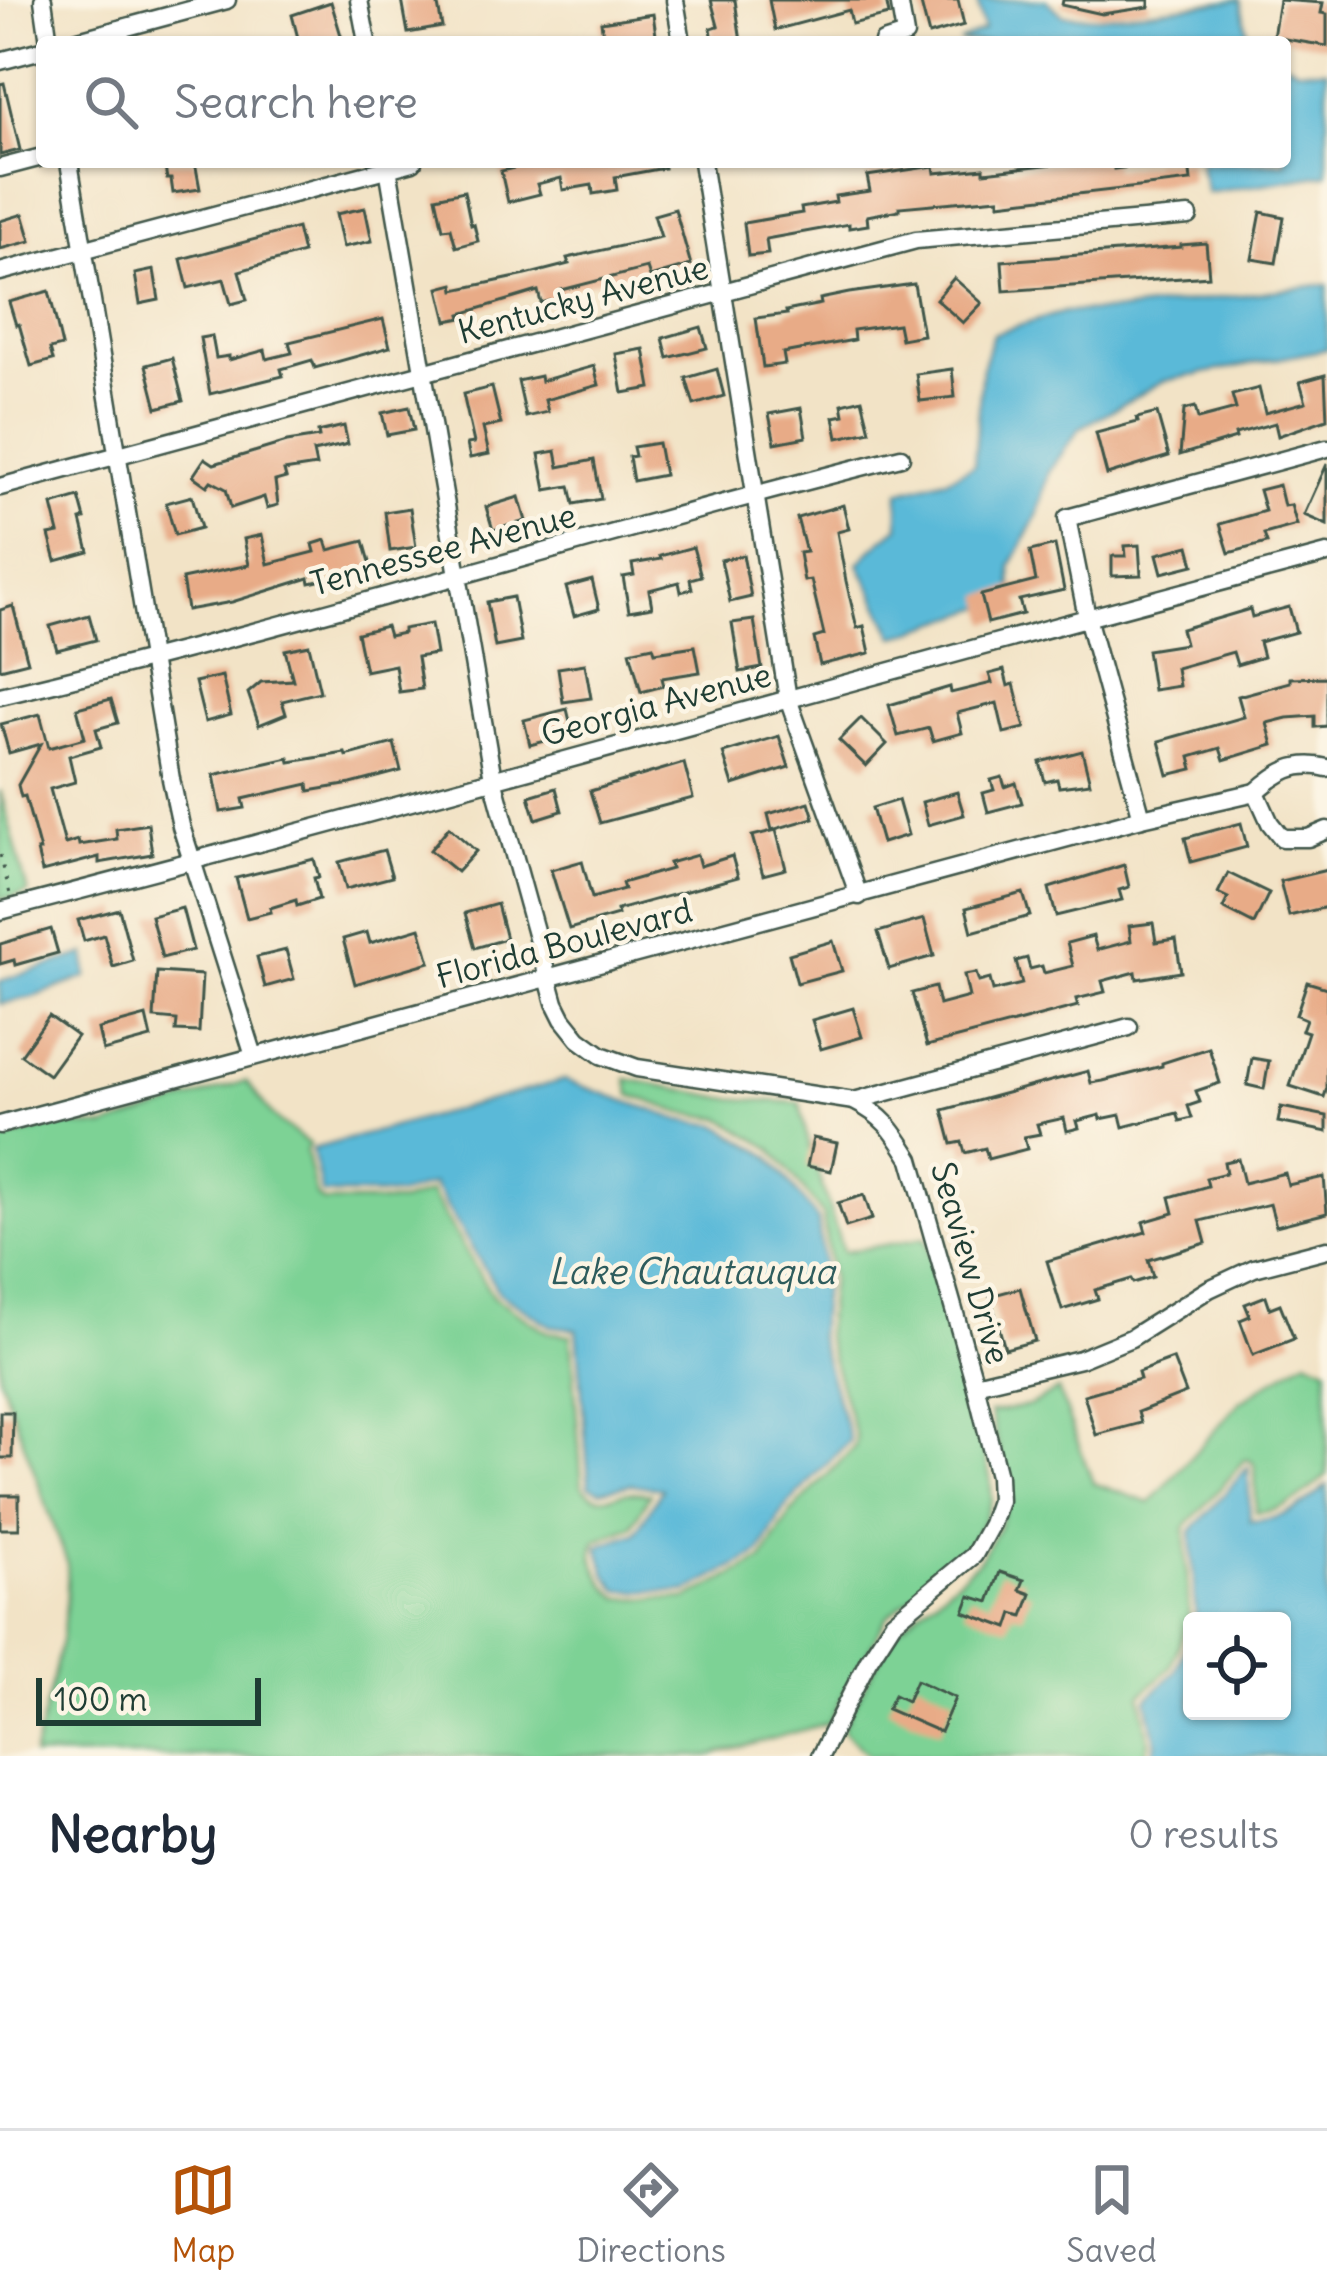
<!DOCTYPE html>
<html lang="en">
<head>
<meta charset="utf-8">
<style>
	:root { --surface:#fff; --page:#f2f2f3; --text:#1f2937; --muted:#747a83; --line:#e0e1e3; --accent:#b45309 }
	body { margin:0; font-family:Delius,sans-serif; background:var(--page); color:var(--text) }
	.controls { position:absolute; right:36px; bottom:36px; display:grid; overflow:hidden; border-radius:12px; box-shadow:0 3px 9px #0004 }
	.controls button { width:108px; height:108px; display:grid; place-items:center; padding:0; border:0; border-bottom:3px solid var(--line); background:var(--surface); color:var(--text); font:60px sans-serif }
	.scale { position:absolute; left:36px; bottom:30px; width:225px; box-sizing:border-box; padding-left:12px; border:6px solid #1f3d34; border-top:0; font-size:33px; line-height:42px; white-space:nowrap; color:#1f3d34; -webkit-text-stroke:9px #fcf5e5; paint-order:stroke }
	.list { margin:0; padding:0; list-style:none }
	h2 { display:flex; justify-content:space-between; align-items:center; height:156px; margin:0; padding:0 48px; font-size:51px }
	h2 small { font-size:39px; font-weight:400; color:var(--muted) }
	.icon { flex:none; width:66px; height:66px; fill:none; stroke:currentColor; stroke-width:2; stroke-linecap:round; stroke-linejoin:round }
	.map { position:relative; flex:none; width:1327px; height:1756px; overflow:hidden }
	.search { position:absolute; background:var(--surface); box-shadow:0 3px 9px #0004; left:36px; right:36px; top:36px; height:132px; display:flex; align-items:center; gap:30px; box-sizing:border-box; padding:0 42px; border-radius:12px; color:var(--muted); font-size:45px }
	.sheet { height:372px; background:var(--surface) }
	nav { display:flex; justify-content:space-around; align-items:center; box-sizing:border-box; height:168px; border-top:3px solid var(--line); background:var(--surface); font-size:33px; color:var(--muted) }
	nav a { display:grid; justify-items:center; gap:6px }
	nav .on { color:var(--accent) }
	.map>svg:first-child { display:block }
	.green { fill:#7dd295; stroke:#4e8864; stroke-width:3 }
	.water { fill:#5ab9d8; stroke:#3c7b86; stroke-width:3 }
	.building { fill:#e8ab87 }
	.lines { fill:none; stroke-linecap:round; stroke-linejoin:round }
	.minor-casing { stroke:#3f564a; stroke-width:21 }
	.path { stroke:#3f564a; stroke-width:3; stroke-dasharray:3 9; stroke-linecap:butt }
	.minor { stroke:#fff; stroke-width:16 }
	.labels { text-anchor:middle; stroke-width:9; stroke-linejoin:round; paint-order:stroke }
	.street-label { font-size:33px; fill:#1f3d34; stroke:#fcf5e5 }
	.water-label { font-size:36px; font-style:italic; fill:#2e5c5d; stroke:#fcf5e5 }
</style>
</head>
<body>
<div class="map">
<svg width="1327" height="1756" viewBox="0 0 1327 1756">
	<rect width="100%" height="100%" fill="#fcf5e5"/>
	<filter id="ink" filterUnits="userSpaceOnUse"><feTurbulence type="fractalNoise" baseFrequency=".00833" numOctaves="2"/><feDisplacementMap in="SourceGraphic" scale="24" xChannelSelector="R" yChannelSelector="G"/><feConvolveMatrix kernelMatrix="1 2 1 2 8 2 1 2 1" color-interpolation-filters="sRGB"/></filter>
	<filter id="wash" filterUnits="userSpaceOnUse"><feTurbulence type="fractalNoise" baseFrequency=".004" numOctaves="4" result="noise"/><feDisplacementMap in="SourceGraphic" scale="48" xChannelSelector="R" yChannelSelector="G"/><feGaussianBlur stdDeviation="2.7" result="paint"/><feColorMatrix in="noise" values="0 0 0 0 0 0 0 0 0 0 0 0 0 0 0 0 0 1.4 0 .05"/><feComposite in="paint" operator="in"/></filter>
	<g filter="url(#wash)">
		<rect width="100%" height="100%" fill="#f2e3c6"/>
		<g class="green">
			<path d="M0 790 28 893 0 900Z"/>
			<path d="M627 1079 725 1098 800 1103C808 1154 829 1202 843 1252L925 1238 968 1386 990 1477 992 1499 984 1520 968 1548 887 1617 828 1723 710 1756H33C48 1696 71 1623 67 1562L0 1377V1140L58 1125 106 1127 246 1081 274 1118 309 1144 306 1151 316 1196 323 1202H401L430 1192 493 1297 548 1332 571 1335 582 1486C599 1506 608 1494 630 1492 635 1492 645 1493 650 1494L631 1527 596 1540C587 1560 603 1586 619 1598L687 1599 762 1560 790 1514 855 1446 856 1438 825 1335 831 1278 823 1215 772 1149 721 1118 682 1113 631 1095Z"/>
			<path d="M1307 1358 1327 1367V1475C1306 1494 1286 1512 1256 1513L1255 1465 1250 1460H1245L1185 1528 1189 1619 1170 1668 1141 1695 1149 1741 1145 1756H870L842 1730 875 1666 899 1628 978 1562 998 1529 1007 1505 1006 1476 990 1413 1029 1406 1058 1390 1093 1483 1150 1503 1240 1402Z"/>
		</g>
		<g class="water">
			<path d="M977 0H1046L1063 15 1099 17 1240 0 1249 40 1252 42H959L984 30Z"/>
			<path d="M1285 62 1298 69H1327V174L1207 193 1199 162H1285Z"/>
			<path d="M1327 284V349L1164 381 1080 428 1049 472 1037 516 1011 566 1012 598 895 637 859 564 874 547 899 527V492L946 479 974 465 982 368 993 334 1064 312 1120 311Z"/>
			<path d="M86 954 87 977 33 997 0 1004V981Z"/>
			<path d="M564 1080 681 1120 718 1125 769 1156 818 1220 824 1278 818 1336 850 1440 784 1509 759 1554 687 1592 619 1591 606 1574 598 1546 635 1533 662 1489 631 1484 600 1491 589 1486 577 1329 551 1326 499 1293 433 1184 400 1195 322 1194 312 1149Z"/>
			<path d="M1248 1467 1250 1521C1285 1520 1302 1507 1327 1485V1756H1152L1156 1742 1147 1699 1175 1672 1192 1631V1711H1282V1621H1196L1191 1532Z"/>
		</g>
		<g id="blocks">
			<g class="building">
				<path d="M402 0H437L442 27 408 33Z"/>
				<path d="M711 0H735L741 42H713L711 28 718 26Z"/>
				<path d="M769 0H886L889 15 852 24 849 10 775 30Z"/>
				<path d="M920 0H958L964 25 929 35Z"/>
				<path d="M1063 0H1149V7L1102 14 1062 5Z"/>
				<path d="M1279 0 1323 3 1321 13 1327 14V46L1273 37Z"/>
				<path d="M331 2 343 42H299L292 15Z"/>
				<path d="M653 14 657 42H604L601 22Z"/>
				<path d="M4 83 20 150 0 155V84Z"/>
				<path d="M164 162H195L200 189 173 193 171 179H167Z"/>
				<path d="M539 162H663L664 168 615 177 617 190 593 194 592 185 563 190 561 178 537 184 540 194 508 202 501 171Z"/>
				<path d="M1072 162H1113L1114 169 1153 164V162H1189L1191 181 999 203V198L899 207V210L867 216 868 225 849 228V224L766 239 768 254 748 256 744 223 802 213 801 208 836 202 835 196 870 191 867 176 934 166 935 173 984 168V172Z"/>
				<path d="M464 191 471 225 474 224 478 241 456 247 451 228 443 229 436 197Z"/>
				<path d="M365 208 372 241 343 247 336 214Z"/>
				<path d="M675 209 691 265 650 277 647 268 561 290 563 298 541 303 538 291 461 314 462 318 447 321 439 288 454 284 455 290 526 275 569 264 567 258 661 237 654 215Z"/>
				<path d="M1261 212 1284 217 1276 263 1252 259Z"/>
				<path d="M23 214 31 241 0 249V221Z"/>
				<path d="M297 228 303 253 239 271 247 300 231 304 224 279 188 288 181 259Z"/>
				<path d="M1206 243 1209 276 1004 291 1002 261 1181 247V245Z"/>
				<path d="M154 270 159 300 140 304 135 274Z"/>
				<path d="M954 278 982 303 963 323 936 299Z"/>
				<path d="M914 284 923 335 901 339 898 324 853 330 854 340 783 353 785 364 763 367 756 318 787 314 786 311 821 304 820 299 849 293Z"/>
				<path d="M49 291 62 346 50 349 53 360 31 366 19 324 16 325 9 302Z"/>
				<path d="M383 319 390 347 315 368 312 360 281 369 283 376 210 394 200 338 212 336 216 358 229 356V360L265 350 267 359 292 353 289 342Z"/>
				<path d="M701 327 707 348 668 358 663 338Z"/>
				<path d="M644 349 651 388 623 393 616 354Z"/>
				<path d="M172 358 183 401 157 408 146 365Z"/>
				<path d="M594 366 599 385 545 400 548 412 526 417 518 381 540 376 541 381Z"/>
				<path d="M717 369 724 396 694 405 686 378Z"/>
				<path d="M952 369 955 397 920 401 916 374Z"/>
				<path d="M1325 375 1327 419 1278 436 1275 423 1235 434 1236 438 1180 455 1184 410 1195 407 1198 419 1236 409 1232 395 1259 388 1265 413 1306 402 1300 382Z"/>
				<path d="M492 387 501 424 483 428 489 454 470 458 467 444 474 443 463 394Z"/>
				<path d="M862 399 870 431 838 438 834 417 844 415 842 404Z"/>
				<path d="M409 407 414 430 387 435 382 413Z"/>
				<path d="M801 408 806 437 775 443 769 414Z"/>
				<path d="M1157 413 1169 456 1107 475 1096 433 1138 422 1137 418Z"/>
				<path d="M344 426 348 444 313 452 316 466 284 471 286 478 275 481 278 505 267 508 264 497 231 508 226 489 211 481 207 486 193 476 205 458 214 464 287 442 319 437 318 432Z"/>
				<path d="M658 443 664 475 633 481 629 457 635 456 633 447Z"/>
				<path d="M556 451 559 467 594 460 601 499 574 504 570 486 546 490 539 454Z"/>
				<path d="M1327 464V525L1304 515Z"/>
				<path d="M1279 485 1284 506 1291 505 1297 525 1264 534 1267 543 1229 553 1220 524 1265 511 1259 490Z"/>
				<path d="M192 496 201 528 175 535 166 503Z"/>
				<path d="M79 497 85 519 81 520 89 552 56 561 49 535 59 533 52 505Z"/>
				<path d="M519 497 526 521 493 530 486 507Z"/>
				<path d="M843 505 849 529 837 532 846 581 857 628 864 626 870 653 820 665 814 638 824 635 811 580 804 581 799 553 806 552 797 518Z"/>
				<path d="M410 508 416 547 390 551 385 512Z"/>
				<path d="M262 535 268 564 315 552 313 544 326 540 329 550 364 541 372 569 310 583 309 578 232 602 187 610 182 579 249 565 244 539Z"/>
				<path d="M1055 545 1064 590 1019 600 1023 614 988 623 981 595 1036 581 1030 551Z"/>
				<path d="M1139 545 1141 575 1112 576V556H1126L1125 546Z"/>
				<path d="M1189 546 1194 565 1162 573 1157 554Z"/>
				<path d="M693 547 701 576 690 579 692 589 681 592 679 582 649 590 652 607 629 611 623 577 634 575 632 564 661 559 660 556Z"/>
				<path d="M743 555 751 597 730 602 721 560Z"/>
				<path d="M592 580 599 609 574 616 566 587Z"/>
				<path d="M513 597 521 642 495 647 487 602Z"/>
				<path d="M13 606 28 662 0 669V610Z"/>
				<path d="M1289 607 1296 632 1259 642 1263 657 1237 665 1233 652 1176 668 1179 686 1153 690 1147 650 1185 644 1181 629 1223 617 1250 609 1252 617Z"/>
				<path d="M89 615 96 640 57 650 50 626Z"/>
				<path d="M754 620 762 668 740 672 732 623Z"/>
				<path d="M431 624 436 654 417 657 422 689 399 692 395 665 365 671 357 633 386 626 389 636 403 633V629Z"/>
				<path d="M309 645 320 692 282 701 286 714 259 725 248 693 261 682 293 680 285 650Z"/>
				<path d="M653 646 655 652 695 646 700 672 662 678 664 686 641 692 630 651Z"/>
				<path d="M585 664 591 698 563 702 558 668Z"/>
				<path d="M1004 670 1008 686 1014 684 1025 728 1004 733 997 703 957 713 962 733 933 741 929 728 898 736 889 705 950 687 951 693 992 683 989 674Z"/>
				<path d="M222 676 231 715 205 722 195 682Z"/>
				<path d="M1327 677V726L1315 727V716L1287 718 1267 723 1273 745 1224 760 1220 748 1190 757 1193 769 1168 775 1159 741 1244 717 1238 696 1290 682V678Z"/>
				<path d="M111 699 118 723 96 729 101 747 69 756 75 782 50 789 65 844 78 840 79 845 117 839 116 829 148 824 152 854 99 863V857L42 872 37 851H40L25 796 21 797 18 785 41 744 9 753 1 724 40 714 49 748 85 738 77 708Z"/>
				<path d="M567 709 573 734 530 745 524 720Z"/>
				<path d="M861 718 887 744 866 766 839 740Z"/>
				<path d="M779 736 789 767 733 785 723 753Z"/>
				<path d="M394 743 401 771 351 784 309 791 308 784 243 799 245 808 221 812 214 775 289 758 290 762 345 753 346 756Z"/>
				<path d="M1082 751 1090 783 1059 787 1057 779 1045 782 1040 762Z"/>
				<path d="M684 763 693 798 600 823 590 791Z"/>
				<path d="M1002 777 1005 787 1016 783 1022 803 988 812 983 793 994 790 991 780Z"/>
				<path d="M556 788 562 811 536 819 529 796Z"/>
				<path d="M957 792 964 815 928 825 922 802Z"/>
				<path d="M898 800 908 835 882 843 872 808Z"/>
				<path d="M809 802 814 818 772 830 768 814Z"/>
				<path d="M1241 823 1247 847 1191 862 1185 838Z"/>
				<path d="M449 827 476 851 457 872 430 850Z"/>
				<path d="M776 830 786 869 763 875 752 836Z"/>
				<path d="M384 850 392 877 346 889 339 862Z"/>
				<path d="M697 855 700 866 732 856 738 877 617 910 618 915 569 929 551 870 582 861 592 898 624 889 622 883 671 869 669 863Z"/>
				<path d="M314 859 319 877 314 878 319 899 297 906 296 900 270 908 271 912 247 918 236 878Z"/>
				<path d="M1124 865 1129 887 1119 890 1122 900 1056 916 1049 888Z"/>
				<path d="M1327 870V907L1289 916 1280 881Z"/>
				<path d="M1228 873 1269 893 1254 924 1223 908 1228 898 1218 893Z"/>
				<path d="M1023 893 1030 916 972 932 966 908Z"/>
				<path d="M497 904 506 939 475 948 465 913Z"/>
				<path d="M182 908 193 950 162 958 151 916Z"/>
				<path d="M119 909 133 961 113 967 104 935 84 941 78 920Z"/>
				<path d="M924 919 934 956 889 969 878 932Z"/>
				<path d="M1153 923 1156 942 1176 939 1181 972 1137 979 1136 972 1102 981 1105 992 1076 999 1078 1006 927 1046 912 993 935 987 939 1005 969 997 964 975 976 973 979 982 990 979 993 991 1022 984 1016 961 1027 958 1030 969 1042 966 1044 973 1073 966 1067 943 1093 936 1097 950 1131 941 1129 926Z"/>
				<path d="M420 928 430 962 355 984 343 939 367 932 370 943Z"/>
				<path d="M51 929 58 953 15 965 14 960 0 964V944Z"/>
				<path d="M833 941 842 971 797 983 789 954Z"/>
				<path d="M286 950 294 979 265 987 257 957Z"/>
				<path d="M157 972 202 975 199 1032 176 1031 177 1020 154 1018Z"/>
				<path d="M1307 982 1327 988V1088L1324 1097 1290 1086 1308 1032 1302 1030 1306 1019 1296 1015Z"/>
				<path d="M853 1008 862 1037 821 1049 812 1020Z"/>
				<path d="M49 1016 77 1036 49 1075 21 1055Z"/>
				<path d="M146 1016 151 1038 103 1051 98 1029Z"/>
				<path d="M1209 1048 1220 1083 1196 1091 1200 1102 1188 1106 1192 1118 1180 1121 1177 1113 1123 1127 1120 1115 1101 1119 1100 1115 1077 1121 1079 1128 1067 1131 1064 1118 1037 1124 1040 1134 1024 1137 1027 1149 988 1159 985 1148 965 1153 962 1142 952 1144 943 1110 1088 1071 1091 1083 1103 1081 1162 1066V1063Z"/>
				<path d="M1252 1058 1269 1061 1264 1089 1247 1085Z"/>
				<path d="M1281 1107 1327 1116V1132L1278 1122Z"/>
				<path d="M813 1138 837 1143 831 1171 807 1166Z"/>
				<path d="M1238 1159 1244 1183 1285 1173 1288 1185 1324 1177 1327 1213 1276 1226 1270 1204 1200 1221 1206 1243 1148 1260 1153 1277 1133 1283 1131 1279 1095 1290 1098 1299 1062 1310 1047 1261 1146 1232 1143 1222 1174 1213 1170 1197 1208 1186 1206 1178 1226 1173 1224 1162Z"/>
				<path d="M864 1195 872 1219 846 1227 838 1203Z"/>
				<path d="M1020 1288 1035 1341 1005 1349 990 1296Z"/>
				<path d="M1266 1296 1270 1308 1280 1304 1294 1339 1253 1355 1240 1320 1250 1316 1245 1304Z"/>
				<path d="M1173 1359 1186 1393 1138 1412 1141 1423 1096 1435 1084 1395 1140 1379 1138 1372Z"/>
				<path d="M0 1412H13L12 1458H0Z"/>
				<rect x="0" y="1495" width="19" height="34"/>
				<path d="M1000 1572 1024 1580 1020 1590 1031 1594 1023 1616 1013 1613 1008 1628 964 1612 970 1596 989 1602Z"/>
				<path d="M916 1680 955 1698 940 1732 887 1709 894 1695 907 1701Z"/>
			</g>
		</g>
	</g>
	<g filter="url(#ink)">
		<use href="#blocks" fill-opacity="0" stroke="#3f564a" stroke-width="3"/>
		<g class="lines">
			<g class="minor-casing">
				<g id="minor">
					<path d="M43 0 49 42"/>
					<path d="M359 0 367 42"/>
					<path d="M675 0 682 42"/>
					<path d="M71 42 227 0"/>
					<path d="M883 42 905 35 899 0"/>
					<path d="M0 61 42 50"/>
					<path d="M69 162 171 779 181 826 254 1056"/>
					<path d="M387 162 493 779 555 1003 563 1019 579 1039 601 1055 637 1068 854 1101C884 1116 893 1130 911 1159L975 1384 998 1476 999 1501 991 1524 974 1555 893 1622 868 1661 820 1756"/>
					<path d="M702 162 788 699 859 896"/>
					<path d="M0 168 42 157"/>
					<path d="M0 272 413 162"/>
					<path d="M0 487 916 240 1189 216"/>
					<path d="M0 696C303 625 599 532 901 457"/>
					<path d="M1327 768C1297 760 1278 772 1256 792L1270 823 1282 838H1308L1327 830"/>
					<path d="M1142 818 1087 617 1067 518 1327 448"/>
					<path d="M0 911C444 797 884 670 1327 554"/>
					<path d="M854 1101 1129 1027"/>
					<path d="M0 1125 1142 818 1256 792"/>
					<path d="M975 1384 1080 1359 1131 1338 1209 1289 1254 1268 1327 1249"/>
				</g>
			</g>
			<path class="path" d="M0 855 10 894"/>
			<use href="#minor" class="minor"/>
		</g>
	</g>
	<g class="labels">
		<g class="street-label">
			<text transform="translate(583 299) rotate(-15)" y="12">Kentucky Avenue</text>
			<text transform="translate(443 549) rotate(-15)" y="12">Tennessee Avenue</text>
			<text transform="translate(656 704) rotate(-15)" y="12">Georgia Avenue</text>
			<text transform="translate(564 943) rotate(-15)" y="12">Florida Boulevard</text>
			<text transform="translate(971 1263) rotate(74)" y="12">Seaview Drive</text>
		</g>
		<g class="water-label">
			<text x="692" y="1284">Lake Chautauqua</text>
		</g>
	</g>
</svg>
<div class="controls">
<button><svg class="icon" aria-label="locate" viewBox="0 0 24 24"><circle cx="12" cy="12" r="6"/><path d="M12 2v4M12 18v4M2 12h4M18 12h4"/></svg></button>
</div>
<div class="scale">100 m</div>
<div class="search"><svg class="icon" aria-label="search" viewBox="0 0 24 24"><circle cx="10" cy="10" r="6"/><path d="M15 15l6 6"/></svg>Search here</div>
</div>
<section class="sheet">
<h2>Nearby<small>0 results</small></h2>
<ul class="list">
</ul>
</section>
<nav>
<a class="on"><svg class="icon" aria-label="map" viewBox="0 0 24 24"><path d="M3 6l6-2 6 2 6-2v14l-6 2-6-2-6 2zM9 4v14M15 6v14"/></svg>Map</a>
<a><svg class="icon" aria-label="directions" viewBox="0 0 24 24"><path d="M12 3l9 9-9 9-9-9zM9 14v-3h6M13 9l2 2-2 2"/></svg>Directions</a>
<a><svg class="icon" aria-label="saved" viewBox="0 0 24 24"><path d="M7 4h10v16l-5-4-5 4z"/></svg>Saved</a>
</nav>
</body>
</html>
